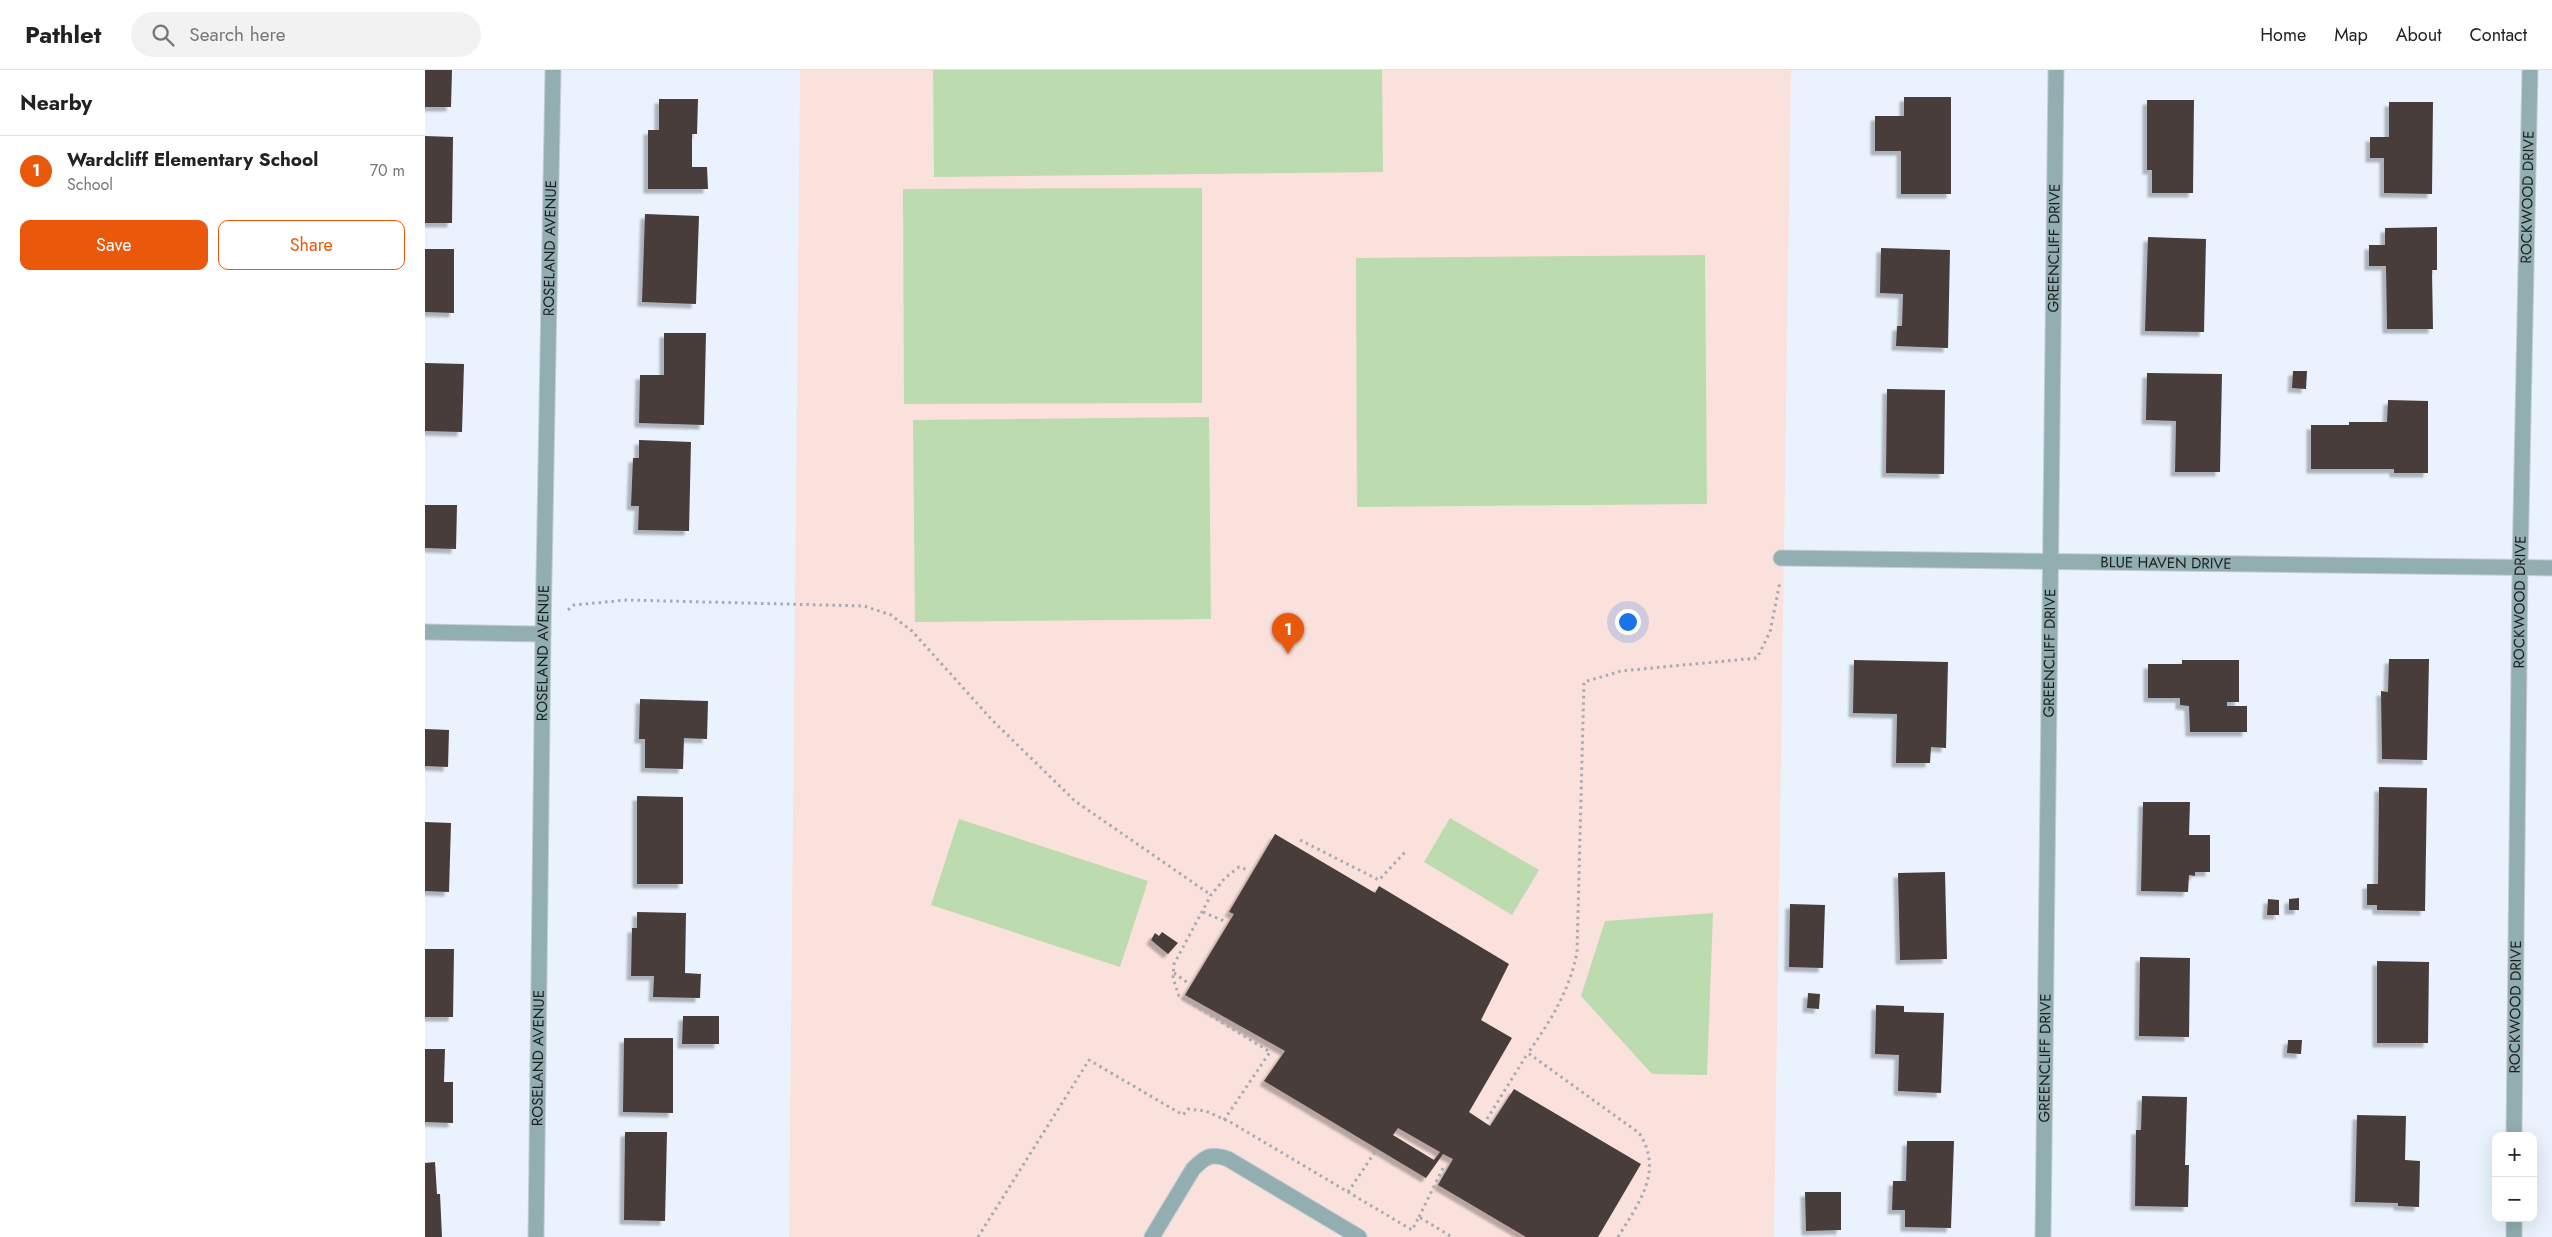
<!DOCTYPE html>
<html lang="en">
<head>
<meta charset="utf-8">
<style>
	:root { --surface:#fff; --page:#f2f2f2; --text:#222; --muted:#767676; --line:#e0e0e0; --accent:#ea580c }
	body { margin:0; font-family:Jost,sans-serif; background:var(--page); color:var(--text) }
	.controls { position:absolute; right:15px; bottom:15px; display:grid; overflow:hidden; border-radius:10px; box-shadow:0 5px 20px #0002 }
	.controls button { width:45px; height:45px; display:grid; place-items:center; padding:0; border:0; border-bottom:1px solid var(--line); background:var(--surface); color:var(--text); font:25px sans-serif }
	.you { position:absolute; left:1202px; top:551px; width:18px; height:18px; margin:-12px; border:4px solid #fff; border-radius:50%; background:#1a73e8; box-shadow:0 0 0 8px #1a73e833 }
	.badge { display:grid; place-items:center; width:32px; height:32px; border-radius:50%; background:var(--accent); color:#fff; font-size:16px; font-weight:700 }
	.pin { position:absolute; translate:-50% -41px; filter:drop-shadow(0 1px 2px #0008) }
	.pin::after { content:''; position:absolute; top:26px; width:18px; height:15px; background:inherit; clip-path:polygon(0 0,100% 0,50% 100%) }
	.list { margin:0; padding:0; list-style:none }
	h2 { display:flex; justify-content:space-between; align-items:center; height:65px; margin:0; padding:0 20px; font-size:21px }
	h2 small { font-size:16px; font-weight:400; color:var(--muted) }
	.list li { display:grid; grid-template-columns:32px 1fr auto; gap:15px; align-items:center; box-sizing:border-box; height:70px; padding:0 20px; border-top:1px solid var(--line) }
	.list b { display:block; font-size:19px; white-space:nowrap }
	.list p { margin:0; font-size:16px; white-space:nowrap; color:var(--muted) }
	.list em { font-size:16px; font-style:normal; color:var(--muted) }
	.actions { display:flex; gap:10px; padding:15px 20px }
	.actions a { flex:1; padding:11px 0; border:1px solid var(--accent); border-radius:10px; text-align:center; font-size:18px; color:var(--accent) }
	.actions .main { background:var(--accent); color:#fff }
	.icon { flex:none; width:28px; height:28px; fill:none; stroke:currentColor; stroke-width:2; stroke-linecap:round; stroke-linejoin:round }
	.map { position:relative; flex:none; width:2127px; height:1167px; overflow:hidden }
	header { display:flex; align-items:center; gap:30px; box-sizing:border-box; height:70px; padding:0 25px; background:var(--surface); border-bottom:1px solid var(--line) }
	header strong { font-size:24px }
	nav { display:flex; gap:28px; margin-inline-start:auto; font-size:18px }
	.search { width:350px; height:45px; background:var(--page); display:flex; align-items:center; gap:12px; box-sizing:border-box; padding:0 18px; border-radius:28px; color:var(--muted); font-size:19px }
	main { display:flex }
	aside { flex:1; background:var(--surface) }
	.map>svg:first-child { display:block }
	.education { fill:#fbe1db }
	.green { fill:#bcdbae }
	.building { fill:#483c3b; fill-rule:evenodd; filter:url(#shadow) }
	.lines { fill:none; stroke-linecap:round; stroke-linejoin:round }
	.minor-casing { stroke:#c5cdd5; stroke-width:17 }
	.path { stroke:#a4abb2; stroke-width:3; stroke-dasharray:2.5 4; stroke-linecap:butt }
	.minor { stroke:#92aeb0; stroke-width:15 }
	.labels { text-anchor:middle; stroke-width:5; stroke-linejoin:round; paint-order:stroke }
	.street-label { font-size:15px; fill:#1b1e21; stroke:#fff }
</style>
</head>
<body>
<header>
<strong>Pathlet</strong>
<div class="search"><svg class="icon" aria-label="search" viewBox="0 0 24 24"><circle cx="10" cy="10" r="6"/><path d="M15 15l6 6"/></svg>Search here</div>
<nav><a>Home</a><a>Map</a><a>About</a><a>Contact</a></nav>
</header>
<main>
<aside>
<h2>Nearby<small></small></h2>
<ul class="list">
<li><span class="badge">1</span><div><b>Wardcliff Elementary School</b><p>School</p></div><em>70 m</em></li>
</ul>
<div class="actions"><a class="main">Save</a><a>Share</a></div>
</aside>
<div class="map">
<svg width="2127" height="1167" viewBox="0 0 2127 1167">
	<defs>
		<filter id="shadow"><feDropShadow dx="-4.5" dy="4.5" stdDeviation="1" flood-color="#0004"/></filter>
	</defs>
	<rect width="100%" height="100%" fill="#eaf3fd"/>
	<path class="education" d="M375 0H1366L1349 1167H364Z"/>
	<g class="green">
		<path d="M508 0H957L958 102 509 107Z"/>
		<path d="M777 118V333L479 334 478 119Z"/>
		<path d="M1280 185 1282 434 932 437 931 188Z"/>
		<path d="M784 347 786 549 490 552 488 350Z"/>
		<path d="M1025 748 1114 800 1087 845 999 792Z"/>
		<path d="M534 749 723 811 695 897 506 835Z"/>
		<path d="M1288 843 1282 1005 1227 1004 1156 926 1180 851Z"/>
	</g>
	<g class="building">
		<path d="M0 0H27L26 37H0Z"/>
		<path d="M1479 27H1526V124H1476V81H1450V46H1479Z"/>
		<path d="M234 29H273L272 64H267V97H282L283 119H223V60H234Z"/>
		<path d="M1722 30H1769L1768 123H1727V100H1722Z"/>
		<path d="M1964 32H2008L2007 124 1959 123V88H1945V67H1964Z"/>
		<path d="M0 66 28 67 27 153H0Z"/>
		<path d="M220 144 274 146 271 234 217 232Z"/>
		<path d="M2012 157V200H2007L2008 259H1962L1961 196H1944V175H1960V158Z"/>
		<path d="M1723 167 1781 169 1779 262 1720 261Z"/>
		<path d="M1456 178 1525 180 1523 278 1471 276 1472 256H1477L1478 224 1455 223Z"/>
		<path d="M0 179H29V243L0 242Z"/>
		<path d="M239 263H281L279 355 214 353 215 305H239Z"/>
		<path d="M0 293 39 294 37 362 0 361Z"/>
		<path d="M1868 301H1882L1881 319 1867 318Z"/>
		<path d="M1722 303 1797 304 1795 402H1750L1751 351 1721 350Z"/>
		<path d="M1462 319 1520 320 1519 404 1461 403Z"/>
		<path d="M1963 330 2003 331V403H1969V399H1886V355H1924V352H1962Z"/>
		<path d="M214 370 266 372 264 461 213 460 214 436H206L208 388H214Z"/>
		<path d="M0 435H32L31 479 0 478Z"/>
		<path d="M1964 589H2004L2002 690 1957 689 1956 621 1963 622Z"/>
		<path d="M1429 590 1523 592 1521 678 1506 677 1505 693H1471L1472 644 1428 643Z"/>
		<path d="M1757 590H1814V632H1802V636H1822V662H1765L1764 636 1755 635V628H1723V594H1757Z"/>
		<path d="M215 629 283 631 282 669 259 668 258 699 220 698V669H214Z"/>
		<path d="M0 659 24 660 23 697 0 696Z"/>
		<path d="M1954 717 2002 718 2000 841 1952 840V835H1942V814H1953Z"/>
		<path d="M212 726 258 727V814H212Z"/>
		<path d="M1718 732H1765L1764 765H1785V802H1770V806L1764 805 1763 822 1716 821Z"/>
		<path d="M0 752 26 753 24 822 0 821Z"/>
		<path d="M850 764 950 823 954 816 1084 894 1056 950 1087 968 1044 1042 1065 1056 1089 1019 1216 1094 1173 1167H1101L1013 1115 1028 1089 1018 1084 1001 1108 839 1011 860 981 760 925 809 844 804 842ZM973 1058 1015 1082 1009 1090 968 1065Z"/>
		<path d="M1520 802 1522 889 1475 890 1473 803Z"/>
		<path d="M1874 828V840H1864V829Z"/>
		<path d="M1843 829 1854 830V845H1842Z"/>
		<path d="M1365 834 1400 835 1398 898 1364 897Z"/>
		<path d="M212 842 261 843 260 903 276 904 275 928 228 927 229 906H206L207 858H212Z"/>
		<path d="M737 862 753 873 743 884 726 870 730 863 734 866Z"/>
		<path d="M0 879H29L28 947H0Z"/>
		<path d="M1715 887 1765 888 1764 967 1714 966Z"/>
		<path d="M1952 891 2004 892 2003 973H1952Z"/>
		<path d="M1383 923 1395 924 1394 939 1382 938Z"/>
		<path d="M1451 935 1479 936V942L1519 943 1516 1023 1473 1021 1474 985 1450 984Z"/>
		<path d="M258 946H294V974H257Z"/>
		<path d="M199 968H248V1043L198 1042Z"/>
		<path d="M1863 970H1877L1876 984 1862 983Z"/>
		<path d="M0 979H20L19 1012H28V1053L0 1052Z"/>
		<path d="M1717 1026 1762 1027 1760 1095H1764L1763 1137 1710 1136 1711 1060H1716Z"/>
		<path d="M1932 1045 1981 1046 1980 1090 1995 1091 1994 1137 1973 1136V1133L1930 1132Z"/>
		<path d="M200 1062H242L240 1151 199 1150Z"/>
		<path d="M1482 1071H1529L1526 1158 1480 1157V1140H1467L1468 1111H1481Z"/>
		<path d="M10 1092 12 1124H15L17 1167H0V1093Z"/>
		<path d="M1380 1122H1416V1160L1381 1161Z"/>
	</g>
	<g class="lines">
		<g class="minor-casing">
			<g id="minor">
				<path id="s1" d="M1356 488 2127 498"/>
				<path d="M0 562 118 564"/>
				<path id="s2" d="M2089 1066 2095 497 2105 0"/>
				<path id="s3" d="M111 1167 118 564 128 0"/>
				<path d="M727 1167 768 1099C781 1086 786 1083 803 1089L934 1167"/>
				<path id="s4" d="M1618 1167 1631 0"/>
				<path d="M2089 1167V1148"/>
			</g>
		</g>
		<g class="path">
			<path d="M143 540 149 535 201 530 439 536 466 545 487 561 568 651 650 731 786 825"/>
			<path d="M875 770 954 810 982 780"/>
			<path d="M778 842 799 851"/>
			<path d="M749 903 763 913"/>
			<path d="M1062 1049 1103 983"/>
			<path d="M799 1050 845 982 754 926 748 908 749 894 786 825 800 808 814 797 823 800"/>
			<path d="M923 1122 950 1082"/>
			<path d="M994 1147 1019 1096"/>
			<path d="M553 1167 664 990 758 1045 763 1039 781 1041 807 1053 987 1160 994 1147 1027 1167"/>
			<path d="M1193 1167C1214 1133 1239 1100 1214 1063L1103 983C1125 952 1145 920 1152 882L1159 612 1196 601 1332 588 1345 562 1355 512"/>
		</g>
		<use href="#minor" class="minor"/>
	</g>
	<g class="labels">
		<g class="street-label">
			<text dy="5" stroke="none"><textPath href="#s2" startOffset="939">ROCKWOOD DRIVE</textPath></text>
			<text dy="5" stroke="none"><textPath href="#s3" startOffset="989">ROSELAND AVENUE</textPath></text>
			<text dy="5" stroke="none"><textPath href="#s4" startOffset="989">GREENCLIFF DRIVE</textPath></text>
			<text dy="5" stroke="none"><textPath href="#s1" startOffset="385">BLUE HAVEN DRIVE</textPath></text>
			<text dy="5" stroke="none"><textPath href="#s2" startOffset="534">ROCKWOOD DRIVE</textPath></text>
			<text dy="5" stroke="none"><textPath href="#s3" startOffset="584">ROSELAND AVENUE</textPath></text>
			<text dy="5" stroke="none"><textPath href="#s4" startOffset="584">GREENCLIFF DRIVE</textPath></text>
			<text dy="5" stroke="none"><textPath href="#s2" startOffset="129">ROCKWOOD DRIVE</textPath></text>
			<text dy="5" stroke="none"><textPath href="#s3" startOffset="179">ROSELAND AVENUE</textPath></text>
			<text dy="5" stroke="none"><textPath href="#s4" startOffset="179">GREENCLIFF DRIVE</textPath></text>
		</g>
	</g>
</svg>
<div class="controls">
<button>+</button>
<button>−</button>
</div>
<div class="you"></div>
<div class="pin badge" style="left:863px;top:584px">1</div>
</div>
</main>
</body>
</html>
